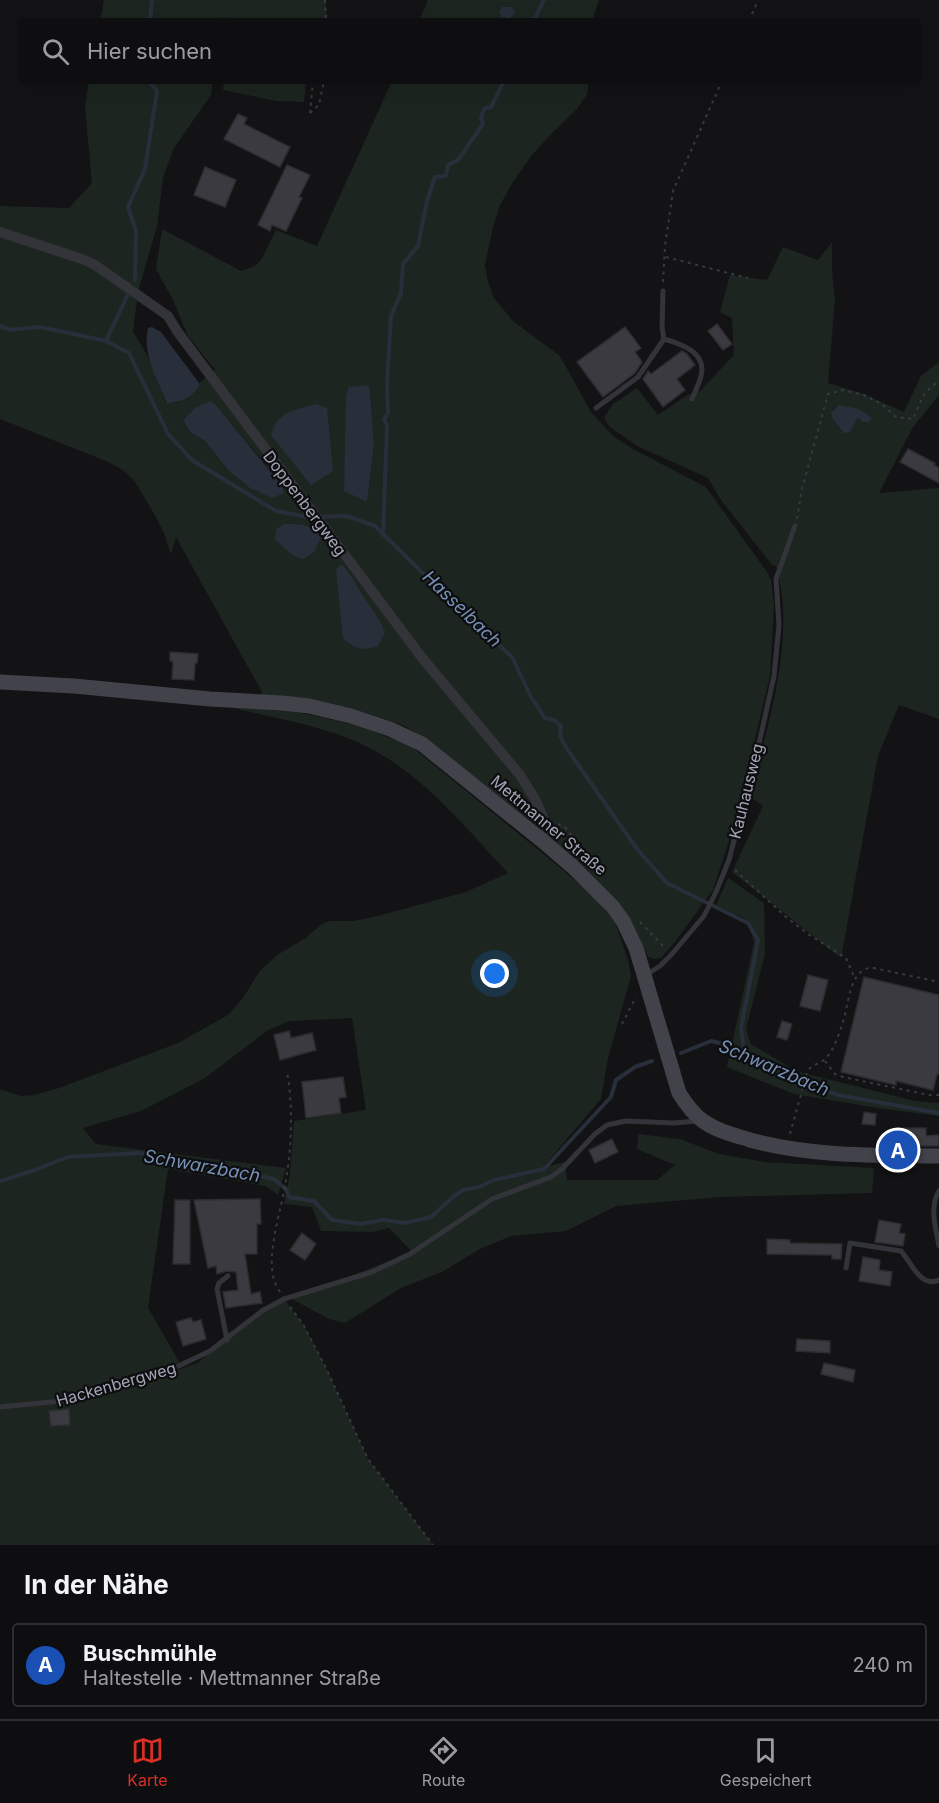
<!DOCTYPE html>
<html lang="de">
<head>
<meta charset="utf-8">
<style>
	:root { --surface:#0e0e10; --page:#171719; --text:#f1f3f6; --muted:#9b9c9f; --line:#2e2e30; --accent:#d93025 }
	body { margin:0; font-family:Inter,sans-serif; background:var(--page); color:var(--text) }
	.you { position:absolute; left:495px; top:974px; width:21px; height:21px; margin:-15px; border:4px solid #fff; border-radius:50%; background:#1a73e8; box-shadow:0 0 0 9px #1a73e833 }
	.badge { display:grid; place-items:center; width:39px; height:39px; border-radius:50%; background:var(--accent); color:#fff; font-size:20px; font-weight:700 }
	.pin { position:absolute; translate:-50% -50%; border:3px solid #fff; box-shadow:0 2px 6px #0006 }
	.list { margin:0; padding:0; list-style:none }
	h2 { display:flex; justify-content:space-between; align-items:center; height:78px; margin:0; padding:0 24px; font-size:26px }
	h2 small { font-size:20px; font-weight:400; color:var(--muted) }
	.list li { display:grid; grid-template-columns:39px 1fr auto; gap:18px; align-items:center; box-sizing:border-box; height:84px; margin:0 12px 12px; padding:0 12px; border:2px solid var(--line); border-radius:6px }
	.list b { display:block; font-size:22px; white-space:nowrap }
	.list p { margin:0; font-size:20px; white-space:nowrap; color:var(--muted) }
	.list em { font-size:20px; font-style:normal; color:var(--muted) }
	.icon { flex:none; width:33px; height:33px; fill:none; stroke:currentColor; stroke-width:2; stroke-linecap:round; stroke-linejoin:round }
	.map { position:relative; flex:none; width:939px; height:1545px; overflow:hidden }
	.search { position:absolute; background:var(--surface); box-shadow:0 6px 24px #0002; left:18px; right:18px; top:18px; height:66px; display:flex; align-items:center; gap:15px; box-sizing:border-box; padding:0 21px; border-radius:6px; color:var(--muted); font-size:22px }
	.sheet { height:174px; background:var(--surface) }
	nav { display:flex; justify-content:space-around; align-items:center; box-sizing:border-box; height:84px; border-top:2px solid var(--line); background:var(--surface); font-size:16px; color:var(--muted) }
	nav a { display:grid; justify-items:center; gap:3px }
	nav .on { color:var(--accent) }
	.map>svg:first-child { display:block }
	.green { fill:#1c251f; fill-rule:evenodd }
	.water { fill:#282f3a }
	.lines { fill:none; stroke-linecap:round; stroke-linejoin:round }
	.stream { stroke:#282f3a; stroke-width:4 }
	.building { fill:#3a3a40; stroke:#2d2d31; stroke-width:1.5 }
	.path { stroke:#393a41; stroke-width:2; stroke-dasharray:3 4.5; stroke-linecap:butt }
	.service { stroke:#33343a; stroke-width:5 }
	.minor { stroke:#33343a; stroke-width:10 }
	.secondary { stroke:#41424a; stroke-width:15 }
	.labels { text-anchor:middle; stroke-width:4.5; stroke-linejoin:round; paint-order:stroke }
	.street-label { font-size:16px; fill:#a3a6b7; stroke:#0e0e10 }
	.water-label { font-size:18px; font-style:italic; fill:#7690b6; stroke:#0e0e10 }
</style>
</head>
<body>
<div class="map">
<svg width="939" height="1545" viewBox="0 0 939 1545">
	<rect width="100%" height="100%" fill="#131315"/>
	<g class="green">
		<path d="M104 0H326L327 21H237L223 17 222 21H100Z"/>
		<path d="M428 0H599L592 21H419Z"/>
		<path d="M89 81H213L211 95 174 148 163 177 157 226 138 292 133 331 147 355 166 402 177 403 199 387V383L215 370 188 336 173 300 156 269 162 229 241 271 255 266 261 260 276 230 317 246 392 81H589L587 94 577 109 551 134 532 155 513 182 500 205 493 227 485 265 488 282 494 298 513 321 560 356 591 412 613 436 633 449 706 487 767 572 771 580 774 604 770 676 736 819 713 890 674 943 661 958 653 959 648 957 636 930 621 909 591 875 430 741 403 725 356 710 262 695V692L176 537 171 554 164 533 155 515 135 482 123 470 106 461 0 419V206L69 208 92 183 85 107ZM367 385 370 390 374 443 351 493 344 490 345 469ZM216 405 283 486 284 493 228 470 205 441 191 433 183 420 196 407Z"/>
		<path d="M224 81H306L304 102 276 101 223 90Z"/>
		<path d="M832 242V270L835 300 828 383 861 393 904 412 921 376 939 362V395L913 427 879 493 939 488V719L899 705 878 756 841 958 732 872 763 806 749 796C768 727 797 635 776 566L772 565 721 500 708 478 637 446 610 427 604 418 612 405 637 388 658 415 687 395 700 391 734 355 732 318 720 312 730 275 767 280 783 247 818 260Z"/>
		<path d="M225 706 279 709 316 716 359 726 411 746 563 870 597 900 615 922 628 960 631 976 608 1058 601 1099 543 1167 565 1162 567 1180H657L675 1165 637 1149 638 1134 680 1139 719 1154 765 1162 874 1168 872 1193 720 1197 616 1206 566 1231 511 1236 480 1249 442 1272 401 1288 345 1323 329 1319 292 1299 412 1252 389 1228 373 1232 321 1231 312 1207 284 1204 290 1174 294 1121 366 1110 352 1018 290 1021 268 1030 205 1078 141 1111 83 1128 96 1144 286 1168 278 1195 266 1186 168 1169 148 1308 180 1363 143 1376 168 1373 197 1363 262 1311 284 1299 303 1324 325 1366 368 1459 433 1545H0V1089L21 1096 34 1095 59 1088 178 1043 228 1015 243 998 259 972 277 955 304 939 322 924 330 921H353L374 917 466 892 508 873C463 825 419 769 357 742 316 724 269 717 225 706Z"/>
		<path d="M728 878 764 903 765 954 746 1029 751 1044 796 1071 915 1101 939 1103V1116L884 1109 794 1094 727 1067 754 942 748 920 716 905Z"/>
	</g>
	<g class="water">
		<path d="M502 7H511L515 11 514 15 509 18 502 17 499 13Z"/>
		<path d="M152 327 161 332 199 383V387C189 398 182 403 167 403 157 379 142 354 148 328Z"/>
		<path d="M368 385 370 390 374 443 367 502 344 491 346 396 349 387Z"/>
		<path d="M210 401 216 405 283 487 284 493 272 498 250 488 228 470 205 441 191 433 183 420 196 407Z"/>
		<path d="M315 404 327 408 333 471 311 485 271 435C279 410 292 412 315 404Z"/>
		<path d="M839 405 859 409 872 418 869 422H862L859 418 856 420 850 432 844 433 833 419 831 413Z"/>
		<path d="M284 524C299 524 312 524 321 537L314 552 303 559 294 556 275 540 276 529Z"/>
		<path d="M342 565C352 575 356 585 363 596 371 609 381 619 385 633L378 646C360 651 357 650 343 638L336 570 339 566Z"/>
	</g>
	<g class="lines">
		<g class="stream">
			<path d="M150 21 152 0"/>
			<path d="M533 21 544 0"/>
			<path d="M135 280 136 231 128 207 145 169 157 91 149 81"/>
			<path d="M0 326 11 330 38 327 55 330 106 341 129 353 168 434 192 460 276 511 308 517 347 516 375 526 451 601 512 657 531 697 545 718 554 720 561 726 560 736 567 749 637 849 667 883 748 923 758 940 741 1028 745 1059"/>
			<path d="M106 341 127 296"/>
			<path d="M383 535 387 426 384 419 388 413 387 383 391 316 401 293 403 264 418 246 427 201 435 177 446 176 448 165 458 160 483 124 481 118 484 109 491 107 504 81"/>
			<path d="M681 1053 711 1041 724 1044 748 1061 838 1095 939 1113"/>
			<path d="M0 1181 32 1171 68 1157 140 1153 180 1159 274 1179 286 1189 289 1197 314 1201 332 1220 360 1224 383 1220 405 1223 431 1217 454 1196 463 1190 479 1187 494 1180 544 1169 611 1097 616 1080 635 1067 652 1061"/>
		</g>
	</g>
	<g class="building">
		<path d="M238 114 247 118 244 124 290 147 280 167 224 139Z"/>
		<path d="M287 165 310 175 299 197 302 198 286 231 272 225 270 231 258 225Z"/>
		<path d="M205 167 236 180 225 207 194 195Z"/>
		<path d="M717 324 732 344 723 350 708 331Z"/>
		<path d="M625 327 641 348 635 352 642 362 635 373 603 397 577 362Z"/>
		<path d="M682 351 687 354 695 365 677 379 685 390 663 407 643 379 648 371 651 374Z"/>
		<path d="M908 449 935 463 934 465 939 468V483L900 462Z"/>
		<path d="M170 652 198 654 197 663H195L194 680 172 679 173 661H170Z"/>
		<path d="M808 975 828 980 820 1011 800 1006Z"/>
		<path d="M864 977 939 995V1074H937L933 1090 896 1081V1085L841 1072Z"/>
		<path d="M782 1021 792 1024 787 1040 777 1037Z"/>
		<path d="M289 1031 291 1038 312 1033 316 1050 280 1060 274 1035Z"/>
		<path d="M343 1077 346 1097 339 1098 341 1113 306 1118 302 1082Z"/>
		<path d="M864 1112 876 1114 875 1125 862 1124Z"/>
		<path d="M901 1128H926V1136L939 1135V1146H901Z"/>
		<path d="M612 1139 618 1152 595 1163 589 1150Z"/>
		<path d="M260 1199 261 1224H257V1254H245L251 1294 260 1292 262 1303 226 1308 223 1292 238 1290 236 1272 227 1271 217 1274 216 1266 208 1268 194 1200Z"/>
		<path d="M175 1200H190V1264H173Z"/>
		<path d="M879 1220 901 1224 899 1233 905 1234 903 1246 875 1242Z"/>
		<path d="M302 1233 316 1244 305 1260 290 1250Z"/>
		<path d="M767 1239 790 1240V1243L842 1244 841 1259H832V1255L767 1254Z"/>
		<path d="M863 1257 880 1260 879 1270 892 1272 890 1286 859 1281Z"/>
		<path d="M191 1318 193 1322 201 1320 206 1339 183 1346 176 1322Z"/>
		<path d="M797 1339 830 1341V1353L796 1351Z"/>
		<path d="M824 1363 855 1370 853 1382 821 1374Z"/>
		<path d="M69 1409 70 1425 51 1426 49 1411Z"/>
	</g>
	<g class="lines">
		<g class="path">
			<path d="M325 0 326 21"/>
			<path d="M749 21 758 0"/>
			<path d="M310 113 319 105 324 81"/>
			<path d="M310 113 313 81"/>
			<path d="M666 257 748 278"/>
			<path d="M663 282 665 246 673 191 722 81"/>
			<path d="M797 519 802 489 828 394 843 390 864 395 882 404 896 417 913 419 924 394 939 380"/>
			<path d="M558 824 565 827 602 876"/>
			<path d="M735 870 786 917 808 934 846 958 855 979"/>
			<path d="M640 922 665 948"/>
			<path d="M622 1024 636 997"/>
			<path d="M825 1061 835 1074 843 1077 929 1095H939"/>
			<path d="M790 1134 807 1073C811 1064 818 1065 825 1059 834 1050 838 1037 842 1025 849 1008 848 966 874 968L939 982"/>
			<path d="M280 1292C278 1288 275 1284 274 1280 266 1253 282 1208 286 1180 292 1144 293 1106 287 1071"/>
			<path d="M290 1307 303 1324 325 1366 368 1459 433 1545"/>
		</g>
		<g class="service">
			<path d="M664 339C682 344 707 353 701 376 699 384 695 392 692 399"/>
			<path d="M596 408 638 377 664 339 662 327 663 291"/>
			<path d="M646 975 660 966 671 955 704 916 716 892 729 860 758 748 774 676 779 625 776 579 795 526"/>
			<path d="M939 1191C929 1207 936 1229 939 1246"/>
			<path d="M846 1268 850 1243 901 1251C911 1262 921 1289 939 1280"/>
			<path d="M227 1340 217 1289 219 1283 228 1276"/>
			<path d="M0 1407 61 1401 166 1372 210 1351 262 1311 284 1299 372 1272 410 1254 492 1199 551 1177 562 1169 595 1134 607 1125 626 1121 674 1123 697 1121"/>
		</g>
		<path class="minor" d="M0 232 82 259 95 265 168 316 177 331 423 659 520 775 535 799 543 817 547 831 545 843"/>
		<path class="secondary" d="M0 682 74 686 210 699 282 703 309 706 351 716 390 729 422 744 545 843 573 867 613 907 623 921 636 948 679 1093C686 1104 693 1114 703 1121 717 1131 734 1135 750 1140 812 1157 876 1155 939 1156"/>
	</g>
	<g class="labels">
		<g class="street-label">
			<text transform="translate(305 503) rotate(53)" y="6">Doppenbergweg</text>
			<text transform="translate(746 791) rotate(-76)" y="6">Kauhausweg</text>
			<text transform="translate(549 825) rotate(40)" y="6">Mettmanner Straße</text>
			<text transform="translate(116 1384) rotate(-16)" y="6">Hackenbergweg</text>
		</g>
		<g class="water-label">
			<text transform="translate(462 609) rotate(44)" y="6">Hasselbach</text>
			<text transform="translate(774 1068) rotate(23)" y="6">Schwarzbach</text>
			<text transform="translate(202 1166) rotate(10)" y="6">Schwarzbach</text>
		</g>
	</g>
</svg>
<div class="you"></div>
<div class="pin badge" style="left:898px;top:1150px;background:#1a4fb4">A</div>
<div class="search"><svg class="icon" aria-label="search" viewBox="0 0 24 24"><circle cx="10" cy="10" r="6"/><path d="M15 15l6 6"/></svg>Hier suchen</div>
</div>
<section class="sheet">
<h2>In der Nähe<small></small></h2>
<ul class="list">
<li><span class="badge" style="background:#1a4fb4">A</span><div><b>Buschmühle</b><p>Haltestelle · Mettmanner Straße</p></div><em>240 m</em></li>
</ul>
</section>
<nav>
<a class="on"><svg class="icon" aria-label="map" viewBox="0 0 24 24"><path d="M3 6l6-2 6 2 6-2v14l-6 2-6-2-6 2zM9 4v14M15 6v14"/></svg>Karte</a>
<a><svg class="icon" aria-label="directions" viewBox="0 0 24 24"><path d="M12 3l9 9-9 9-9-9zM9 14v-3h6M13 9l2 2-2 2"/></svg>Route</a>
<a><svg class="icon" aria-label="saved" viewBox="0 0 24 24"><path d="M7 4h10v16l-5-4-5 4z"/></svg>Gespeichert</a>
</nav>
</body>
</html>
